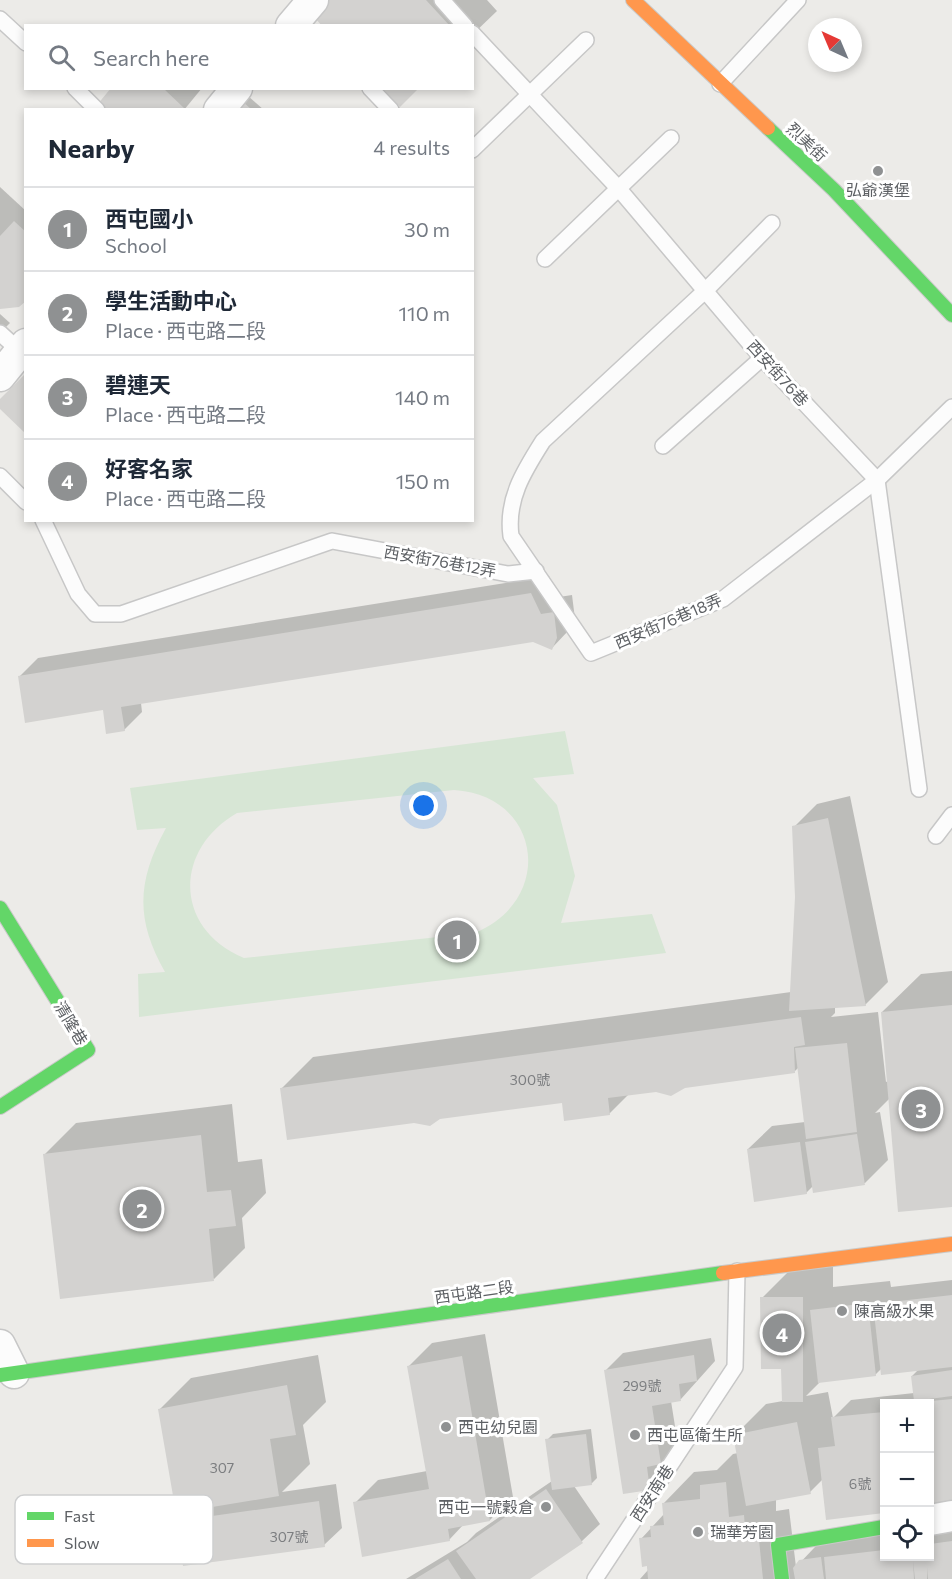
<!DOCTYPE html>
<html lang="en">
<head>
<meta charset="utf-8">
<style>
	:root { --surface:#fff; --page:#f6f6f7; --text:#1f2937; --muted:#747a83; --line:#e0e1e3; --accent:#8f9192 }
	body { margin:0; font-family:Commissioner,"Noto Sans TC",sans-serif; background:var(--page); color:var(--text) }
	.controls { position:absolute; right:18px; bottom:18px; display:grid; overflow:hidden; border-radius:0px; box-shadow:0 3px 9px #0003 }
	.controls button { width:54px; height:54px; display:grid; place-items:center; padding:0; border:0; border-bottom:2px solid var(--line); background:var(--surface); color:var(--text); font:30px sans-serif }
	.compass { position:absolute; left:808px; top:18px; width:54px; height:54px; border-radius:50%; background:var(--surface); box-shadow:0 3px 9px #0003; rotate:316deg }
	.you { position:absolute; left:424px; top:806px; width:21px; height:21px; margin:-15px; border:4px solid #fff; border-radius:50%; background:#1a73e8; box-shadow:0 0 0 9px #1a73e833 }
	.badge { display:grid; place-items:center; width:39px; height:39px; border-radius:50%; background:var(--accent); color:#fff; font-size:20px; font-weight:700 }
	.pin { position:absolute; translate:-50% -50%; border:3px solid #fff; box-shadow:0 2px 6px #0006 }
	.list { margin:0; padding:0; list-style:none }
	h2 { display:flex; justify-content:space-between; align-items:center; height:78px; margin:0; padding:0 24px; font-size:26px }
	h2 small { font-size:20px; font-weight:400; color:var(--muted) }
	.list li { display:grid; grid-template-columns:39px 1fr auto; gap:18px; align-items:center; box-sizing:border-box; height:84px; padding:0 24px; border-top:2px solid var(--line) }
	.list b { display:block; font-size:22px; white-space:nowrap }
	.list p { margin:0; font-size:20px; white-space:nowrap; color:var(--muted) }
	.list em { font-size:20px; font-style:normal; color:var(--muted) }
	.icon { flex:none; width:33px; height:33px; fill:none; stroke:currentColor; stroke-width:2; stroke-linecap:round; stroke-linejoin:round }
	.map { position:relative; flex:none; width:952px; height:1579px; overflow:hidden }
	.search { position:absolute; background:var(--surface); box-shadow:0 3px 9px #0003; left:24px; top:24px; width:450px; height:66px; display:flex; align-items:center; gap:15px; box-sizing:border-box; padding:0 21px; border-radius:0px; color:var(--muted); font-size:22px }
	.panel { position:absolute; background:var(--surface); box-shadow:0 3px 9px #0003; left:24px; top:108px; width:450px; height:414px; border-radius:0px }
	.map>svg:first-child { display:block }
	.green { fill:#d7e6d5; fill-rule:evenodd }
	.shadow { fill:#0003; fill-rule:evenodd }
	.building { fill:#d3d2d0 }
	.lines { fill:none; stroke-linecap:round; stroke-linejoin:round }
	.lane-casing { stroke:#c7c7c7; stroke-width:18 }
	.street-casing { stroke:#c7c7c7; stroke-width:33 }
	.fast-casing { stroke:#c9c9c8; stroke-width:16 }
	.slow-casing { stroke:#c9c9c8; stroke-width:16 }
	.lane { stroke:#fcfcfc; stroke-width:15 }
	.street { stroke:#fcfcfc; stroke-width:30 }
	.fast { stroke:#63d668; stroke-width:14 }
	.slow { stroke:#ff974d; stroke-width:14 }
	.poi-dot { fill:#8f9192; stroke:#fff; stroke-width:2 }
	.labels { text-anchor:middle; stroke-width:6; stroke-linejoin:round; paint-order:stroke }
	.number-label { font-size:14px; fill:#7c7e80 }
	.street-label { font-size:16px; fill:#5d6064; stroke:#fff }
	.poi-label { font-size:16px; fill:#5d6064; stroke:#fff; text-anchor:start }
	.key { fill:#fff; stroke:#cecfd0; stroke-width:1.5 }
	.key-label { font-size:16px; fill:#5d6064 }
</style>
</head>
<body>
<div class="map">
<svg width="952" height="1579" viewBox="0 0 952 1579">
	<rect width="100%" height="100%" fill="#ecebe8"/>
	<path class="green" d="M565 731 574 774 533 778 557 805 575 876 561 923 652 914 666 953 139 1017 138 974 165 972C135 919 137 881 166 828L137 830 130 788ZM454 790C541 795 556 899 475 933L244 958C174 929 173 850 237 813Z"/>
	<g class="shadow">
		<path d="M318 0H487L497 11 472 35V26H324Z"/>
		<path d="M113 88H202L184 110H104Z"/>
		<path d="M248 96 264 110H231Z"/>
		<path d="M0 187 26 211V299L0 308Z"/>
		<path d="M0 314 10 323 0 333Z"/>
		<path d="M549 576 559 597 572 595 575 619 569 630 552 648 533 640 141 703 142 712 124 730 104 709 20 676 38 658Z"/>
		<path d="M850 796 888 982 865 1005 835 1007V1013L831 1017 878 1012 886 1082 888 1081 882 1012 921 974 952 971V1205L890 1098 875 1113 880 1112 888 1160 865 1183 813 1186 806 1193 748 1149 772 1126 805 1122 799 1067 795 1071 629 1094 609 1114 563 1101 282 1088 313 1057 791 992 796 897 794 827 817 804Z"/>
		<path d="M232 1104 238 1162 262 1159 266 1193 242 1218 245 1248 214 1279 45 1154 76 1123Z"/>
		<path d="M833 1266V1287L890 1281 891 1287 952 1280V1504L930 1507V1404H884V1512L823 1479 810 1492 776 1499V1511L789 1509 796 1567 832 1529 884 1535V1556H930V1535L937 1534 949 1522H952V1579H640L648 1570 641 1539 664 1514 663 1504 694 1472 717 1470 733 1454 738 1453 735 1435 766 1404 783 1401V1367L762 1298 793 1267ZM882 1368 919 1369 912 1376 914 1393 851 1400 833 1418 828 1392 806 1396 821 1381 875 1375Z"/>
		<path d="M485 1334 513 1497 490 1520 464 1524 449 1540 355 1503 378 1480 427 1471 409 1366 432 1343Z"/>
		<path d="M711 1338 715 1361 681 1399 671 1401 678 1445 665 1458 667 1471 649 1489 605 1371 623 1353Z"/>
		<path d="M318 1355 326 1402 303 1425 310 1464 282 1492 336 1484 342 1528 324 1545 179 1521 191 1509 160 1409 191 1378Z"/>
		<path d="M591 1429 597 1478 591 1484 574 1486 600 1524 582 1541 527 1579H406L467 1542 476 1533 552 1481 547 1440 553 1434Z"/>
	</g>
	<g class="building">
		<path d="M316 0H426L450 26H322L316 19Z"/>
		<path d="M111 88H163L184 108 183 110H102L97 105Z"/>
		<path d="M382 88H419L400 107Z"/>
		<path d="M241 100 252 110H233Z"/>
		<path d="M14 221 26 232V301L19 307 0 309V236Z"/>
		<path d="M26 373V434L0 409V399Z"/>
		<path d="M531 593 541 614 554 612 557 638 552 650 533 642 121 707 125 731 106 734 103 710 25 723 18 676Z"/>
		<path d="M828 818 866 1006 789 1011 795 897 792 826Z"/>
		<path d="M952 1005V1207L898 1212 881 1012Z"/>
		<path d="M801 1017 805 1045 794 1047 795 1073 685 1088 671 1096 656 1092 608 1098 610 1115 564 1121 562 1103 440 1119 430 1126 414 1123 287 1140 280 1088Z"/>
		<path d="M847 1043 857 1132 806 1139 795 1048Z"/>
		<path d="M857 1134 865 1185 813 1193 805 1142Z"/>
		<path d="M201 1135 207 1192 231 1190 236 1226 209 1229 214 1281 60 1299 43 1154Z"/>
		<path d="M800 1142 807 1194 754 1202 747 1149Z"/>
		<path d="M952 1295V1367L881 1375 873 1304Z"/>
		<path d="M760 1297H803V1402H782L781 1369H761Z"/>
		<path d="M868 1303 876 1376 818 1383 810 1310Z"/>
		<path d="M694 1355 697 1381 679 1384 681 1401 652 1406 661 1464 647 1467 650 1490 623 1494 604 1370Z"/>
		<path d="M462 1356 490 1521 448 1529 450 1541 362 1557 353 1502 429 1489 407 1366Z"/>
		<path d="M952 1370V1396L914 1401 911 1376Z"/>
		<path d="M287 1385 296 1435 270 1439 279 1496 176 1513 158 1409Z"/>
		<path d="M952 1399V1506L930 1508V1404L921 1402Z"/>
		<path d="M884 1412V1513L826 1520 818 1448 835 1446 831 1417Z"/>
		<path d="M797 1422 811 1494 746 1506 733 1435Z"/>
		<path d="M586 1434 592 1485 552 1490 545 1439Z"/>
		<path d="M726 1482 729 1517 744 1515 746 1541 759 1540 763 1579H648L647 1566 642 1567 639 1538 651 1537 650 1526 664 1525 662 1503 700 1499V1485Z"/>
		<path d="M546 1489 583 1543 530 1579H476L456 1551Z"/>
		<path d="M319 1501 325 1547 183 1566 177 1521Z"/>
		<path d="M952 1541V1579H928L927 1568V1579H915L913 1561 914 1579H826L824 1557 884 1550V1556H930V1544Z"/>
		<path d="M821 1557 824 1579H795L793 1568 799 1560Z"/>
		<path d="M448 1559 461 1579H415Z"/>
	</g>
	<g class="lines">
		<g class="lane-casing">
			<g id="lane">
				<path d="M442 0 465 26"/>
				<path d="M0 19 26 43"/>
				<path d="M472 33 619 189 762 358 877 480 919 789"/>
				<path d="M720 84 798 0"/>
				<path d="M75 88 97 110"/>
				<path d="M370 88 391 110"/>
				<path d="M472 150 586 40"/>
				<path d="M772 223 706 290 543 441C524 471 506 499 511 536L591 653 723 599 877 480 952 407"/>
				<path d="M545 259 671 138"/>
				<path d="M0 333 23 354"/>
				<path d="M663 446 762 358"/>
				<path d="M0 476 26 502"/>
				<path d="M43 520 78 594 95 614H121L332 541 508 574 536 571"/>
				<path d="M936 836 952 815"/>
				<path d="M595 1579 735 1367 737 1271"/>
			</g>
		</g>
		<g class="street-casing">
			<g id="street">
				<path d="M291 26 313 0"/>
				<path d="M219 110 237 88"/>
				<path d="M0 376 26 344"/>
				<path d="M0 1345 14 1373"/>
				<path d="M930 1520 952 1516"/>
			</g>
		</g>
		<g class="fast-casing">
			<g id="fast">
				<path d="M768 128 834 190 952 315"/>
				<path d="M0 908 88 1050 0 1107"/>
				<path d="M0 1375 723 1273"/>
				<path d="M782 1579 778 1545 884 1527"/>
			</g>
		</g>
		<g class="slow-casing">
			<g id="slow">
				<path d="M633 0 768 128"/>
				<path d="M723 1273 952 1244"/>
			</g>
		</g>
		<use href="#lane" class="lane"/>
		<use href="#street" class="street"/>
		<use href="#fast" class="fast"/>
		<use href="#slow" class="slow"/>
	</g>
	<g class="poi-dot">
		<circle cx="878" cy="171" r="6"/>
		<circle cx="842" cy="1311" r="6"/>
		<circle cx="446" cy="1427" r="6"/>
		<circle cx="635" cy="1435" r="6"/>
		<circle cx="546" cy="1507" r="6"/>
		<circle cx="698" cy="1532" r="6"/>
	</g>
	<g class="labels">
		<g class="number-label">
			<text x="530" y="1085">300號</text>
			<text x="642" y="1391">299號</text>
			<text x="222" y="1473">307</text>
			<text x="860" y="1489">6號</text>
			<text x="289" y="1542">307號</text>
		</g>
		<g class="street-label">
			<text transform="translate(807 142) rotate(43)" y="6">烈美街</text>
			<text transform="translate(778 373) rotate(48)" y="6">西安街76巷</text>
			<text transform="translate(440 561) rotate(10)" y="6">西安街76巷12弄</text>
			<text transform="translate(668 621) rotate(-23)" y="6">西安街76巷18弄</text>
			<text transform="translate(71 1023) rotate(59)" y="6">清隆巷</text>
			<text transform="translate(474 1292) rotate(-8)" y="6">西屯路二段</text>
			<text transform="translate(652 1493) rotate(-57)" y="6">西安南巷</text>
		</g>
		<g class="poi-label">
			<text x="878" y="196" text-anchor="middle">弘爺漢堡</text>
			<text x="854" y="1317">陳高級水果</text>
			<text x="458" y="1433">西屯幼兒園</text>
			<text x="647" y="1441">西屯區衛生所</text>
			<text x="534" y="1513" text-anchor="end">西屯一號穀倉</text>
			<text x="710" y="1538">瑞華芳園</text>
		</g>
	</g>
	<rect x="15" y="1495" width="198" height="69" rx="9" class="key"/>
	<rect x="27" y="1512" width="27" height="8" fill="#63d668"/>
	<rect x="27" y="1539" width="27" height="8" fill="#ff974d"/>
	<g class="key-label">
		<text x="64" y="1522">Fast</text>
		<text x="64" y="1549">Slow</text>
	</g>
</svg>
<div class="controls">
<button>+</button>
<button>−</button>
<button><svg class="icon" aria-label="locate" viewBox="0 0 24 24"><circle cx="12" cy="12" r="6"/><path d="M12 2v4M12 18v4M2 12h4M18 12h4"/></svg></button>
</div>
<svg class="compass" viewBox="-18 -18 36 36"><path d="M0-13l5 13h-10z" fill="#e53935"/><path d="M0 13l5-13h-10z" fill="#747a83"/></svg>
<div class="you"></div>
<div class="pin badge" style="left:457px;top:940px">1</div>
<div class="pin badge" style="left:142px;top:1209px">2</div>
<div class="pin badge" style="left:921px;top:1109px">3</div>
<div class="pin badge" style="left:782px;top:1333px">4</div>
<div class="search"><svg class="icon" aria-label="search" viewBox="0 0 24 24"><circle cx="10" cy="10" r="6"/><path d="M15 15l6 6"/></svg>Search here</div>
<section class="panel">
<h2>Nearby<small>4 results</small></h2>
<ul class="list">
<li><span class="badge">1</span><div><b>西屯國小</b><p>School</p></div><em>30 m</em></li>
<li><span class="badge">2</span><div><b>學生活動中心</b><p>Place · 西屯路二段</p></div><em>110 m</em></li>
<li><span class="badge">3</span><div><b>碧連天</b><p>Place · 西屯路二段</p></div><em>140 m</em></li>
<li><span class="badge">4</span><div><b>好客名家</b><p>Place · 西屯路二段</p></div><em>150 m</em></li>
</ul>
</section>
</div>
</body>
</html>
